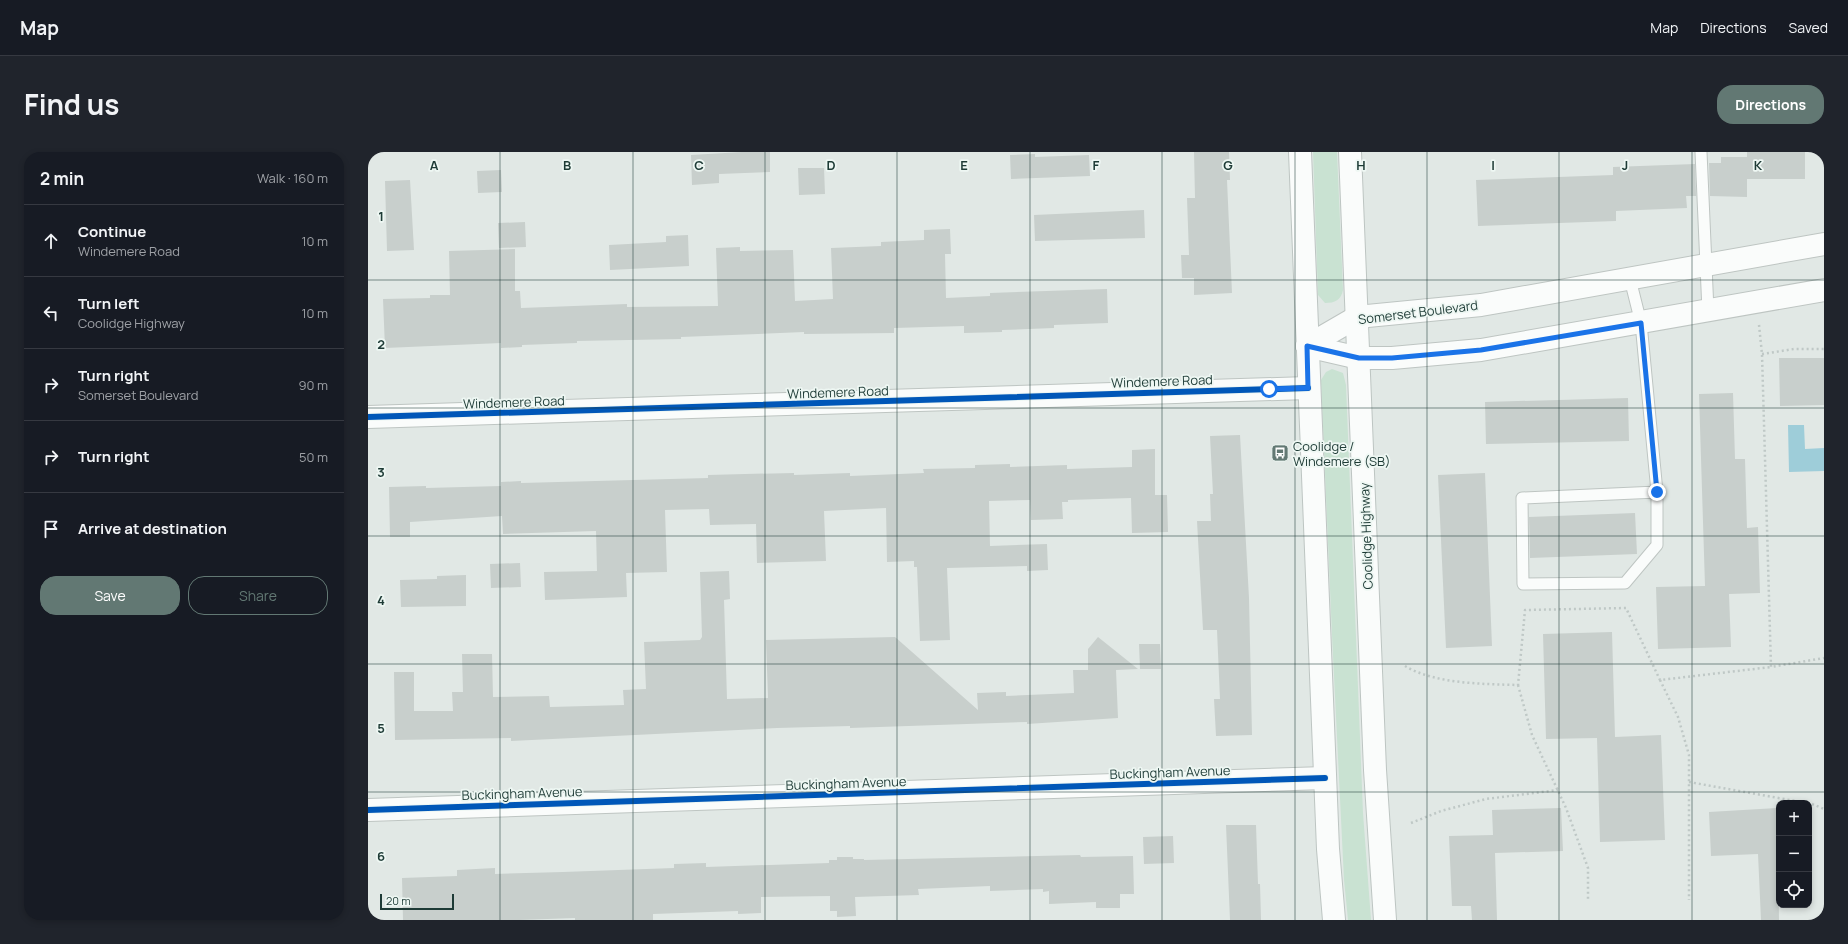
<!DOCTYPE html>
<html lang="en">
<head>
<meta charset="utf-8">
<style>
	:root { --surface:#171b24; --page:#20242c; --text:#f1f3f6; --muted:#9ea1a6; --line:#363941; --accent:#627873 }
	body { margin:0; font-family:Manrope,sans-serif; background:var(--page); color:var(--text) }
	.controls { position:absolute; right:12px; bottom:12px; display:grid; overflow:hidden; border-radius:8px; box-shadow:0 2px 6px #0003 }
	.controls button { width:36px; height:36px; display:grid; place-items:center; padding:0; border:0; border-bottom:1px solid var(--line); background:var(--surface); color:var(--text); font:20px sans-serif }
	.scale { position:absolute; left:12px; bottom:10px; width:74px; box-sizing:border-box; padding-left:4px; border:2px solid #1e3b36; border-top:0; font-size:11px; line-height:14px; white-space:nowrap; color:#1e3b36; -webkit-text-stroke:3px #eef7f3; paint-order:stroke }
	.stop { position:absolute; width:12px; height:12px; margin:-9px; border:3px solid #1a73e8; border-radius:50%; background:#fff }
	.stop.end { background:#1a73e8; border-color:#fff; box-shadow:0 1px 4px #0008 }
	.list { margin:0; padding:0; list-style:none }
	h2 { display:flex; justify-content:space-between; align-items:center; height:52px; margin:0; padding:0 16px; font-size:17px }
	h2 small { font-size:13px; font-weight:400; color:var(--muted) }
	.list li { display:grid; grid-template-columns:26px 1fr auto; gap:12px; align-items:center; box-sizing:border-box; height:72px; padding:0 16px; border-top:1px solid var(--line) }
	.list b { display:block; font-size:15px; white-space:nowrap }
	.list p { margin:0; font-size:13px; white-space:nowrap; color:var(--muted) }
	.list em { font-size:13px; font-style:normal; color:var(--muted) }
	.actions { display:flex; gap:8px; padding:12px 16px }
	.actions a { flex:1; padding:9px 0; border:1px solid var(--accent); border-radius:16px; text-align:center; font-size:14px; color:var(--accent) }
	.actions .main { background:var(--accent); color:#fff }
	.icon { flex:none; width:22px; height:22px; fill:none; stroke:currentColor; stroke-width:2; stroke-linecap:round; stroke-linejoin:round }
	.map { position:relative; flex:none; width:1456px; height:768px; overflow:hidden; border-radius:16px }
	header { display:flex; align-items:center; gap:24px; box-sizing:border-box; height:56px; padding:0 20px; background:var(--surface); border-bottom:1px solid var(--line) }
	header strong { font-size:19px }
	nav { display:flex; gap:22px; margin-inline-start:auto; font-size:14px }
	.intro { display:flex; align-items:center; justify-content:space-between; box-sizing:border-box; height:96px; padding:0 24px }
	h1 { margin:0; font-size:28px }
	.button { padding:10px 18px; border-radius:16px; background:var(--accent); color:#fff; font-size:14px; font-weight:700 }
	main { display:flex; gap:24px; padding:0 24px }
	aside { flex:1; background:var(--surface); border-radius:16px; box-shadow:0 2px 6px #0003 }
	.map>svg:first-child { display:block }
	.green { fill:#c9e2d2 }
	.water { fill:#9ecdd9 }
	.building { fill:#c8cfcc }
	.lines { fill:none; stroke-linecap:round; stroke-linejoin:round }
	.lane-casing { stroke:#bec5c2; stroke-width:13 }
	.street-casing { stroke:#bec5c2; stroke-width:24 }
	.secondary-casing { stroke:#bdc5c2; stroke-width:24 }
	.path { stroke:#bfc8c6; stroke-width:2.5; stroke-dasharray:2 3; stroke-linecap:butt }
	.lane { stroke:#fafcfb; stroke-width:11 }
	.street { stroke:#fafcfb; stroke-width:22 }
	.secondary { stroke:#fafcfb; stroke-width:22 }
	.cycleway-casing { stroke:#eef7f3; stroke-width:8 }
	.cycleway { stroke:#0057b8; stroke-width:6 }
	.route { stroke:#1a73e8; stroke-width:5 }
	.grid { fill:none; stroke:#1e3b36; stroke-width:1; stroke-opacity:0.55 }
	.labels { text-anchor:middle; stroke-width:3.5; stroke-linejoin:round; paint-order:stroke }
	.street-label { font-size:13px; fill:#1e3b36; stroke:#eef7f3 }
	.poi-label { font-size:13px; fill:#1e3b36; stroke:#eef7f3; text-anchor:start }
	.grid-label { font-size:13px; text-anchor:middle; font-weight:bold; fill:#1e3b36; stroke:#eef7f3; stroke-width:3.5; stroke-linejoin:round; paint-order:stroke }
</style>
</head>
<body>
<header>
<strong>Map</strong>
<nav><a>Map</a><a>Directions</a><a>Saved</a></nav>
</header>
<div class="intro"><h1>Find us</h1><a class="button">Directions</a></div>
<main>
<aside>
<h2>2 min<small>Walk · 160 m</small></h2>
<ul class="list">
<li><svg class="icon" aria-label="ahead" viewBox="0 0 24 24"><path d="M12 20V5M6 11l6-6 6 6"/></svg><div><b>Continue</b><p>Windemere Road</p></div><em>10 m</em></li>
<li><svg class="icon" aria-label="left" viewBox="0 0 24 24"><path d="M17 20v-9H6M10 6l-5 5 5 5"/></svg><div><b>Turn left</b><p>Coolidge Highway</p></div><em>10 m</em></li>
<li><svg class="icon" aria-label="right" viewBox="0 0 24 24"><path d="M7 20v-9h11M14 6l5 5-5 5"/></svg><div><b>Turn right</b><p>Somerset Boulevard</p></div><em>90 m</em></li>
<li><svg class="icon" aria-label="right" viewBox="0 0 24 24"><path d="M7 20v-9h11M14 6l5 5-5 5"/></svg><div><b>Turn right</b></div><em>50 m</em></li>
<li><svg class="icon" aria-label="arrive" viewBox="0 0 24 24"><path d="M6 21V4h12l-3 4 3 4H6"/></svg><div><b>Arrive at destination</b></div></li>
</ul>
<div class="actions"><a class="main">Save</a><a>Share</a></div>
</aside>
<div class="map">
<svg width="1456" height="768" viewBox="0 0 1456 768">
	<rect width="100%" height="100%" fill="#e1e8e5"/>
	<g class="green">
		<path d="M945 0H969L975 138C973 148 967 151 957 151L950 143Z"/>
		<path d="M964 217 975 221 978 233 995 661 1003 768H980L976 728 964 483 953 228 958 220Z"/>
	</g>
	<path class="water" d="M1436 273 1437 297 1456 296V319L1421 320 1420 273Z"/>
	<g class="building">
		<path d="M374 0H402V20L351 22V31L324 33 323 3Z"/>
		<path d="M826 0H861L862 28H859L864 141 826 143V126H814L813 103H821L819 46H827Z"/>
		<path d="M1379 0H1437V27H1379V45L1342 44 1341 11H1353V5H1379Z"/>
		<path d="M667 2V5L721 3 722 24 643 27 642 3Z"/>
		<path d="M1327 12 1328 44H1318L1319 56 1248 59V69L1110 74 1108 28 1245 23V15Z"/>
		<path d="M430 16H456L457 42 431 43Z"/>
		<path d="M133 18 134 40 110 41 109 19Z"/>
		<path d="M42 28 46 98 19 99 17 29Z"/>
		<path d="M776 58 777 86 667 89 666 63Z"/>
		<path d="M157 70 158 95 131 96 130 71Z"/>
		<path d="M582 77 583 102H577L578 146 622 144V141L739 137 740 171 686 173V176L634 178V180L596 181V174L526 176V181L436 182V180L313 185V187L209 189V191L154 193V195L133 196V191L17 196 15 147 62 146V143H82L81 99 147 97V139H152L153 156 259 152V155L350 154 348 96 372 95V99L425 98 427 149 465 147 463 96 513 94V90L556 88V78Z"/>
		<path d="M320 83 321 114 242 118 241 93 298 90V84Z"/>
		<path d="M1411 206H1456V253L1412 254Z"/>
		<path d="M1365 241 1367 307H1377L1379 376 1390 375 1392 441 1361 442 1363 495 1290 497 1288 435 1337 434 1331 242Z"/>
		<path d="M1260 246 1261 289 1118 292 1117 250Z"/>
		<path d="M872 283 881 446 884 583 848 584 846 547H852L849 478H835L829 369H843L842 342H845L842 284Z"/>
		<path d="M787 297V343H799L800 380 764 381 763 346 700 348V350H694L695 367 663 368 662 348 621 349 622 394 679 392 680 418 659 419V414L579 416 582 488 552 489 549 415H546V409L519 410 518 356 456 359 458 409 389 411 388 372 342 373 341 357 297 358 299 420 258 421 259 445 177 448 176 420 229 419 228 379 135 382 134 364 42 370V385H22L21 335 58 334V336L133 334V330L153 329V331L340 326V323L377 322 426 321V323L482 321V324L556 321 555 317 607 316V313L642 312V315L699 313V317L764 315V298Z"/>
		<path d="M1117 321 1124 494 1078 496 1070 323Z"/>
		<path d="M1267 361 1269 402 1162 406 1161 365Z"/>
		<path d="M152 411 153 435 123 436 122 412Z"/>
		<path d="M361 419 362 447 356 448 359 547 400 546 398 488 527 485 610 558 609 541 638 540V544L706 541 705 518H720V497L730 485 770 517 748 518 750 566 659 572V570L482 576V574L409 576 143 589V586L27 588 26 520H46V559H85L84 540H95L94 502H124L125 545 181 544 182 555 256 553 255 538 278 537 276 490 332 488 334 485 332 420Z"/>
		<path d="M98 423V454L33 455 32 428 69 427V424Z"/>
		<path d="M1244 480 1247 585 1293 583 1297 688 1232 690 1229 586 1178 587 1175 482Z"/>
		<path d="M771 492H792L793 517H772Z"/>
		<path d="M1193 656 1195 699 1127 701 1129 768H1104L1103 754H1084L1081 684 1125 683 1124 658Z"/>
		<path d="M1409 656 1411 768H1393L1390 702 1343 704 1341 660Z"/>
		<path d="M858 673H888L890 732H892L893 768H862Z"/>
		<path d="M805 684 806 711 776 712 775 685Z"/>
		<path d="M712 703 713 705 765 704 766 742H752V756H728V750L681 752V739L675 740V737L622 739V734L550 737 551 743 487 745 488 764 469 765V759H462V744L393 745V761L370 762V759L285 762V768H207V766L151 768H35L34 726 89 724V718L127 716V722L195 720 306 716V712L338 711V715L461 711V708H469V705H485V707H496V708Z"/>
	</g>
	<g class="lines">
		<g class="lane-casing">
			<g id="lane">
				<path d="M1333 0 1340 159"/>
				<path d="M1262 127 1273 171 1289 340V393L1257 431 1155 432 1154 346 1289 340"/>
			</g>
		</g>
		<g class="street-casing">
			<g id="street">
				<path d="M939 194 989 165 1113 153 1456 92"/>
				<path d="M939 194 991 206H1024L1113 198 1456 138"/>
				<path d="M0 265 940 236"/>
				<path d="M0 658 957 626"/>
			</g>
		</g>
		<g class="secondary-casing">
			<g id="secondary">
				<path d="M932 0 960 697 966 768"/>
				<path d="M982 0 1007 618 1017 768"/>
			</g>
		</g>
		<g class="path">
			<path d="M1391 173 1394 202 1403 515 1456 506"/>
			<path d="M1394 202 1426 197H1456"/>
			<path d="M1037 514C1067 532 1115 532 1150 533L1157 458 1258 456 1292 528 1403 515"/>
			<path d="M1292 528 1310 565 1321 603V748"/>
			<path d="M1150 533 1164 583 1198 656 1220 716V749"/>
			<path d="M1321 630 1444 652 1456 657"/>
			<path d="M1043 671 1073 659 1118 647 1190 638"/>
		</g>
		<use href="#lane" class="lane"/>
		<use href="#street" class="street"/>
		<use href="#secondary" class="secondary"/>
		<g class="cycleway-casing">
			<g id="cycleway">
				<path d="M0 265 940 236"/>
				<path d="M0 658 957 626"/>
			</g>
		</g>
		<use href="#cycleway" class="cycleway"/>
	</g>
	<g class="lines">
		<path class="route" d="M901 237 940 236 939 194 991 206H1024L1113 198 1273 171 1289 340"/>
	</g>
	<path class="grid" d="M132 0V768M265 0V768M397 0V768M529 0V768M662 0V768M794 0V768M927 0V768M1059 0V768M1191 0V768M1324 0V768M0 128H1456M0 256H1456M0 384H1456M0 512H1456M0 640H1456"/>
	<defs>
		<g id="bus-square" transform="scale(0.9)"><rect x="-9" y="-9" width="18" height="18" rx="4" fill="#627873" stroke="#eef7f3"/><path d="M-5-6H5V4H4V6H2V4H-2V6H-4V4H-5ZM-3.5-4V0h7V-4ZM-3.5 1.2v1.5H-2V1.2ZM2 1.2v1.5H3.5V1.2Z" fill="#fff"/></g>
	</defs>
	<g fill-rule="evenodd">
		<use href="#bus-square" x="912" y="301"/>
	</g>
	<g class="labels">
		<g class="street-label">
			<text transform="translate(1050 160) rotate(-7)" y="5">Somerset Boulevard</text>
			<text transform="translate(794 229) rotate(-2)" y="5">Windemere Road</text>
			<text transform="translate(470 240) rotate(-2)" y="5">Windemere Road</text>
			<text transform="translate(146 250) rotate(-2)" y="5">Windemere Road</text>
			<text transform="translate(998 384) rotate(-92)" y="5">Coolidge Highway</text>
			<text transform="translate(802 620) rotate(-2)" y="5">Buckingham Avenue</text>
			<text transform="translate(478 631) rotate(-2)" y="5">Buckingham Avenue</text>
			<text transform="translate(154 641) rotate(-2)" y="5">Buckingham Avenue</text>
		</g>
		<g class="poi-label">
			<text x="925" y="299">Coolidge /<tspan x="925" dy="15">Windemere (SB)</tspan></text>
		</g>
	</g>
	<g class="grid-label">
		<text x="66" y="18">A</text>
		<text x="199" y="18">B</text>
		<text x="331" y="18">C</text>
		<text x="463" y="18">D</text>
		<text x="596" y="18">E</text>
		<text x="728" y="18">F</text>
		<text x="860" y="18">G</text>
		<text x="993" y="18">H</text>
		<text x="1125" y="18">I</text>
		<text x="1257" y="18">J</text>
		<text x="1390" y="18">K</text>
		<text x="13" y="69">1</text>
		<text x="13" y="197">2</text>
		<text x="13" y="325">3</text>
		<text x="13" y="453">4</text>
		<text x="13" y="581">5</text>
		<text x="13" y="709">6</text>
	</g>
</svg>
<div class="controls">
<button>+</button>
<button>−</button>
<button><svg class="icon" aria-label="locate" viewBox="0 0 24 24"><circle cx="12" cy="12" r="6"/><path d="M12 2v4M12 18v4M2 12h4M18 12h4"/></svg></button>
</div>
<div class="scale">20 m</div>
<div class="stop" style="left:901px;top:237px"></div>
<div class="stop end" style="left:1289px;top:340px"></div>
</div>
</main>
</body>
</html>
